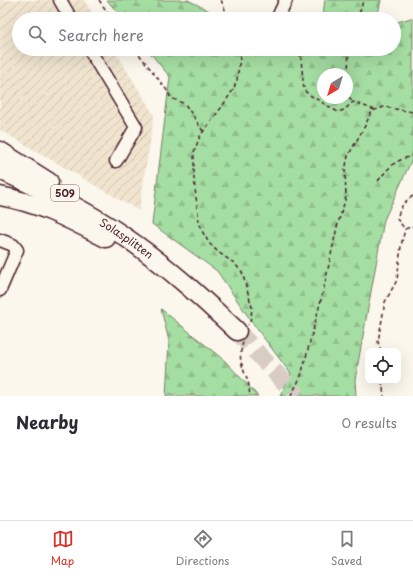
<!DOCTYPE html>
<html lang="en">
<head>
<meta charset="utf-8">
<style>
	:root { --surface:#fff; --page:#f2f2f3; --text:#2b2b33; --muted:#7c7c81; --line:#e1e1e2; --accent:#d93025 }
	body { margin:0; font-family:"Playpen Sans",sans-serif; background:var(--page); color:var(--text) }
	.controls { position:absolute; right:12px; bottom:12px; display:grid; overflow:hidden; border-radius:8px; box-shadow:0 4px 16px #0002 }
	.controls button { width:36px; height:36px; display:grid; place-items:center; padding:0; border:0; border-bottom:1px solid var(--line); background:var(--surface); color:var(--text); font:20px sans-serif }
	.compass { position:absolute; left:317px; top:68px; width:36px; height:36px; border-radius:50%; background:var(--surface); box-shadow:0 4px 16px #0002; rotate:218deg }
	.list { margin:0; padding:0; list-style:none }
	h2 { display:flex; justify-content:space-between; align-items:center; height:52px; margin:0; padding:0 16px; font-size:17px }
	h2 small { font-size:13px; font-weight:400; color:var(--muted) }
	.icon { flex:none; width:22px; height:22px; fill:none; stroke:currentColor; stroke-width:2; stroke-linecap:round; stroke-linejoin:round }
	.map { position:relative; flex:none; width:413px; height:396px; overflow:hidden }
	.search { position:absolute; background:var(--surface); box-shadow:0 4px 16px #0002; left:12px; right:12px; top:12px; height:44px; display:flex; align-items:center; gap:10px; box-sizing:border-box; padding:0 14px; border-radius:22px; color:var(--muted); font-size:15px }
	.sheet { height:124px; background:var(--surface) }
	nav { display:flex; justify-content:space-around; align-items:center; box-sizing:border-box; height:56px; border-top:1px solid var(--line); background:var(--surface); font-size:11px; color:var(--muted) }
	nav a { display:grid; justify-items:center; gap:2px }
	nav .on { color:var(--accent) }
	.map>svg:first-child { display:block }
	.industrial { fill:url(#industrial-furrows) }
	.forest { fill:url(#forest-firs); stroke:#787e67; fill-rule:evenodd }
	.lines { fill:none; stroke-linecap:round; stroke-linejoin:round }
	.highway-tunnel { stroke:#d8ccc5; stroke-width:18; stroke-dasharray:18 9; stroke-linecap:butt }
	.minor-casing { stroke:#4a1f2b; stroke-width:15 }
	.highway-casing { stroke:#4a1f2b; stroke-width:21 }
	.path { stroke:#4a1f2b; stroke-width:1.5; stroke-dasharray:4 3; stroke-linecap:butt }
	.minor { stroke:#fbf7ec; stroke-width:12 }
	.highway { stroke:#fbf7ec; stroke-width:18 }
	.labels { text-anchor:middle; stroke-width:3.5; stroke-linejoin:round; paint-order:stroke }
	.shield { fill:#fbf7ec; stroke:#7f6065; stroke-width:1 }
	.shield-label { font-size:10px; font-weight:bold; fill:#4a1f2b }
	.street-label { font-size:11px; fill:#4a1f2b; stroke:#fbf7ec }
</style>
</head>
<body>
<div class="map">
<svg width="413" height="396" viewBox="0 0 413 396">
	<defs>
		<pattern id="industrial-furrows" width="10" height="10" patternUnits="userSpaceOnUse"><rect width="10" height="10" fill="#f0e4cf"/><path d="M-1 1l2-2M0 10L10 0M9 11l2-2" fill="none" stroke="#cfc3b2"/></pattern>
		<pattern id="forest-firs" width="22" height="20" patternUnits="userSpaceOnUse"><rect width="22" height="20" fill="#a5dea3"/><path d="M5 1l3.5 6h-7zM16 11l3.5 6h-7z" fill="#90be8c"/></pattern>
	</defs>
	<rect width="100%" height="100%" fill="#fbf7ec"/>
	<filter id="ink" filterUnits="userSpaceOnUse"><feTurbulence type="fractalNoise" baseFrequency=".025" numOctaves="2"/><feDisplacementMap in="SourceGraphic" scale="8" xChannelSelector="R" yChannelSelector="G"/><feConvolveMatrix kernelMatrix="1 2 1 2 8 2 1 2 1" color-interpolation-filters="sRGB"/></filter>
	<g filter="url(#ink)">
		<path class="industrial" d="M0 0H84L96 19H19V49H114L154 115 139 211 0 130Z"/>
		<g class="forest">
			<path d="M107 0H188L225 19H123Z"/>
			<path d="M325 0H381L377 19H322Z"/>
			<path d="M411 18 413 20V157L384 220 355 380 356 396H280L291 374 254 325 217 271 152 224 170 77 147 49H394V23ZM323 74H347V98H323Z"/>
			<path d="M161 309 225 361 258 396H166L169 341Z"/>
		</g>
		<g class="lines">
			<path class="highway-tunnel" d="M237 331 297 396"/>
			<g class="minor-casing">
				<g id="minor">
					<path d="M60 0 71 19"/>
					<path d="M277 19 286 0"/>
					<path d="M89 49 136 127 116 161"/>
					<path d="M0 240 13 245 17 250 0 290"/>
				</g>
			</g>
			<g class="highway-casing">
				<g id="highway">
					<path d="M0 151 49 182"/>
					<path id="s1" d="M0 170C44 190 88 211 128 239 167 266 202 298 237 331"/>
					<path d="M0 196C42 204 69 219 106 238"/>
				</g>
			</g>
			<g class="path">
				<path d="M99 0 112 19"/>
				<path d="M221 0 229 19"/>
				<path d="M356 19 361 9 363 0"/>
				<path d="M135 49 166 89 171 98 185 104 203 131"/>
				<path d="M241 49 237 80 233 90 221 108 200 136 194 152V180L199 222 202 231 209 243 218 252 234 263 242 272 252 307 251 318 248 325"/>
				<path d="M300 49 304 90 308 94 338 112 344 110 353 102 375 110"/>
				<path d="M349 49 347 93 352 102"/>
				<path d="M378 181C388 168 396 159 413 156"/>
				<path d="M413 196C403 202 400 208 397 219L405 229 413 226"/>
				<path d="M243 342C241 350 239 357 242 365 245 377 251 382 249 396"/>
				<path d="M381 351 378 342 385 302 397 280 401 246 405 229"/>
				<path d="M382 381 384 396"/>
				<path d="M291 396 301 376 323 292 337 227 346 197 345 171 348 156 366 124 370 114 375 110 384 107 413 112"/>
			</g>
			<use href="#minor" class="minor"/>
			<use href="#highway" class="highway"/>
		</g>
	</g>
	<g class="labels">
		<rect class="shield" x="51" y="185" width="28" height="16" rx="3"/>
		<g class="shield-label">
			<text x="65" y="197">509</text>
		</g>
		<g class="street-label">
			<text dy="4" stroke="none"><textPath href="#s1" startOffset="144">Solasplitten</textPath></text>
		</g>
	</g>
</svg>
<div class="controls">
<button><svg class="icon" aria-label="locate" viewBox="0 0 24 24"><circle cx="12" cy="12" r="6"/><path d="M12 2v4M12 18v4M2 12h4M18 12h4"/></svg></button>
</div>
<svg class="compass" viewBox="-18 -18 36 36"><path d="M0-13l5 13h-10z" fill="#e53935"/><path d="M0 13l5-13h-10z" fill="#7c7c81"/></svg>
<div class="search"><svg class="icon" aria-label="search" viewBox="0 0 24 24"><circle cx="10" cy="10" r="6"/><path d="M15 15l6 6"/></svg>Search here</div>
</div>
<section class="sheet">
<h2>Nearby<small>0 results</small></h2>
<ul class="list">
</ul>
</section>
<nav>
<a class="on"><svg class="icon" aria-label="map" viewBox="0 0 24 24"><path d="M3 6l6-2 6 2 6-2v14l-6 2-6-2-6 2zM9 4v14M15 6v14"/></svg>Map</a>
<a><svg class="icon" aria-label="directions" viewBox="0 0 24 24"><path d="M12 3l9 9-9 9-9-9zM9 14v-3h6M13 9l2 2-2 2"/></svg>Directions</a>
<a><svg class="icon" aria-label="saved" viewBox="0 0 24 24"><path d="M7 4h10v16l-5-4-5 4z"/></svg>Saved</a>
</nav>
</body>
</html>
